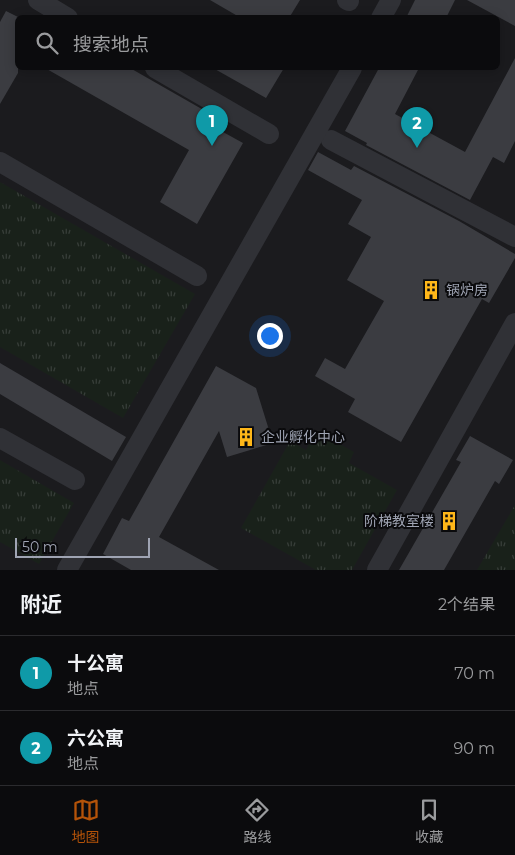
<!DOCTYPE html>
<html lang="zh">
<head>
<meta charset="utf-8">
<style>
	:root { --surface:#0b0b0d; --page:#19191b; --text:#f1f3f6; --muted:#9a9b9d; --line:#2b2b2e; --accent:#b45309 }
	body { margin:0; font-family:Montserrat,"Noto Sans SC",sans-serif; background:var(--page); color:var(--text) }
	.scale { position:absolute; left:15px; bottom:12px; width:135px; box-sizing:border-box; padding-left:5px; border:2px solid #9fa4b3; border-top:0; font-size:14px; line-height:18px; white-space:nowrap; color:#9fa4b3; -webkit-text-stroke:4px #0a0a0c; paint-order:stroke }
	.you { position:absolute; left:269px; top:335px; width:18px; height:18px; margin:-12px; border:4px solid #fff; border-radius:50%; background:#1a73e8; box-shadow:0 0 0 8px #1a73e833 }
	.badge { display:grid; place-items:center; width:32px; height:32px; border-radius:50%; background:var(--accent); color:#fff; font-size:16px; font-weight:700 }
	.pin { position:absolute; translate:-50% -41px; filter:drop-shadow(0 1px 2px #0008) }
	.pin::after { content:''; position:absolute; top:26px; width:18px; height:15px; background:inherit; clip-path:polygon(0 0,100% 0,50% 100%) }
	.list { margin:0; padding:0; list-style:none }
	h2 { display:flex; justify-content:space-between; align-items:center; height:65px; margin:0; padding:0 20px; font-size:21px }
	h2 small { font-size:16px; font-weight:400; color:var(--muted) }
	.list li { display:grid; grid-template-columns:32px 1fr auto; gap:15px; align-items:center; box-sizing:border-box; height:75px; padding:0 20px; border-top:1px solid var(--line) }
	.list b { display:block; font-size:19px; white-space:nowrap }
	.list p { margin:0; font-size:16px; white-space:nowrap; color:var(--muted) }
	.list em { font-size:16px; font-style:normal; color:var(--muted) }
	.icon { flex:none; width:28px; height:28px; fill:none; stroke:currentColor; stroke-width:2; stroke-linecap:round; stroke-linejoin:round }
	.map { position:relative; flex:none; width:515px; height:570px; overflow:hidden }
	.search { position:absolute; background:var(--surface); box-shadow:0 2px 12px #0003; left:15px; right:15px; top:15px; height:55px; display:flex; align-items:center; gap:12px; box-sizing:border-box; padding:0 18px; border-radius:8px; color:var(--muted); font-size:19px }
	.sheet { height:215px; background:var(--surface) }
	nav { display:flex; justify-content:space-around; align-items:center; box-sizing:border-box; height:70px; border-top:1px solid var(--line); background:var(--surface); font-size:14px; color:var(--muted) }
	nav a { display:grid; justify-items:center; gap:2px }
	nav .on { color:var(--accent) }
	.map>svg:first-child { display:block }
	.built { fill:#1b1b1e; fill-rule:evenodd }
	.park { fill:url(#park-tufts) }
	.building { fill:#3b3c41 }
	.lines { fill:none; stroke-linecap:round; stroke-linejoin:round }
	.minor { stroke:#303136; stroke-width:20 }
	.labels { text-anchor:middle; stroke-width:4; stroke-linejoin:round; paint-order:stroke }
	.poi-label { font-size:14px; fill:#9fa4b3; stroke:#0a0a0c; text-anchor:start }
</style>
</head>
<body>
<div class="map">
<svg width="515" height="570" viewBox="0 0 515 570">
	<defs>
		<pattern id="park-tufts" width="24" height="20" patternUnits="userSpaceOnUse" patternTransform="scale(1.25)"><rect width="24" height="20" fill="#19211a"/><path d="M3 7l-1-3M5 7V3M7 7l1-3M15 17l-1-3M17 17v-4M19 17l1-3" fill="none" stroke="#373e39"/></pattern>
	</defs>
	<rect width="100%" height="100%" fill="#0f0f11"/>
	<path class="built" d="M0 0H515V570H0ZM18 18H498V68H18Z"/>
	<g class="park">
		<path d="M0 182 195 294 123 418 0 347Z"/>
		<path d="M316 431 354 452 349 463 397 490 352 570H316L241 528 290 441 306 450Z"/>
		<path d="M0 460 74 503 39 564 0 542Z"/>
		<path d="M515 505V570H477Z"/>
	</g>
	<g class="building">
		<path d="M210 0H300L289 18H241Z"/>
		<path d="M415 0H455L446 18H406Z"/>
		<path d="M467 0H515V26Z"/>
		<path d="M6 11 18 17V73L0 104V22Z"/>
		<path d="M515 58V141L504 163 493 157 470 200 366 145 367 143 345 131 379 68H419L395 114 465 152Z"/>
		<path d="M45 68H130L228 124 223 132 243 143 197 224 160 202 189 150Z"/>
		<path d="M213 68H284L266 98Z"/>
		<path d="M318 152 351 170 354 166 459 221 515 254V258L489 303 482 299 401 442 348 412 355 399 315 376 325 358 345 369 384 301 347 280 371 237 348 224 362 200 308 170Z"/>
		<path d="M0 363 126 437 112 461 0 394Z"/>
		<path d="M216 366 256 388 273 443 227 457 219 431 159 537 219 570H131L103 554 122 518 129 521Z"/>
		<path d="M470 436 513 460 499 484 495 481 444 570H399L461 462 456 460Z"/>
	</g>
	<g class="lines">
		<g class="minor">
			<path d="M38 0 68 18"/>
			<path d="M347 0 349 1"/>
			<path d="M381 18 391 0"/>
			<path d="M155 68 269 134"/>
			<path d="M331 140 515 237"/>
			<path d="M0 162 197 276"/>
			<path d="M0 438 75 480"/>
			<path d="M67 570 352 68"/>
			<path d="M377 570 515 323"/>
		</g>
	</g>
	<defs>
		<g id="building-bare" transform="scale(1.5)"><path d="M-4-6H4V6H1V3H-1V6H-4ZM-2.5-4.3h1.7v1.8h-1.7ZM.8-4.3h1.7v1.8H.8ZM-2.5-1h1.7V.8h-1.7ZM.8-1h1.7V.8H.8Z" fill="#ffb719" stroke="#0a0a0c" stroke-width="2.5" paint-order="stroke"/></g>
	</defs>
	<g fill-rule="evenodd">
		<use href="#building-bare" x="431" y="290"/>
		<use href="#building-bare" x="246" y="437"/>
		<use href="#building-bare" x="449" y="521"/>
	</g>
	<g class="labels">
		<g class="poi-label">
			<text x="446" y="295">锅炉房</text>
			<text x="261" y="442">企业孵化中心</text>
			<text x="434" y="526" text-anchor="end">阶梯教室楼</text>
		</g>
	</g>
</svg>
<div class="scale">50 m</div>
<div class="you"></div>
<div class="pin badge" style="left:212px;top:146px;background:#0f9aa8">1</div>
<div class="pin badge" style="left:417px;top:148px;background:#0f9aa8">2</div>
<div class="search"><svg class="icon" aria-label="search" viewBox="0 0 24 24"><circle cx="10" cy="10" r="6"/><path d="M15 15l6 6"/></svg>搜索地点</div>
</div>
<section class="sheet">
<h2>附近<small>2个结果</small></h2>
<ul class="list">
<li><span class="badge" style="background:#0f9aa8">1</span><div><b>十公寓</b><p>地点</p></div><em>70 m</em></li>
<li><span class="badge" style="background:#0f9aa8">2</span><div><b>六公寓</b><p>地点</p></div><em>90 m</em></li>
</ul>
</section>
<nav>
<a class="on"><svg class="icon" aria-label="map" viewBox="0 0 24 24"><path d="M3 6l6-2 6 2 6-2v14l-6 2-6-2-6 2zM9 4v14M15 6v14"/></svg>地图</a>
<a><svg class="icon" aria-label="directions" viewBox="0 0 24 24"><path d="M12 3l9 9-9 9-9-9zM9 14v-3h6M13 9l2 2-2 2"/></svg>路线</a>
<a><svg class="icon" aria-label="saved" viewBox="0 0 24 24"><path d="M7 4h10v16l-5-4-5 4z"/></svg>收藏</a>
</nav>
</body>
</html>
